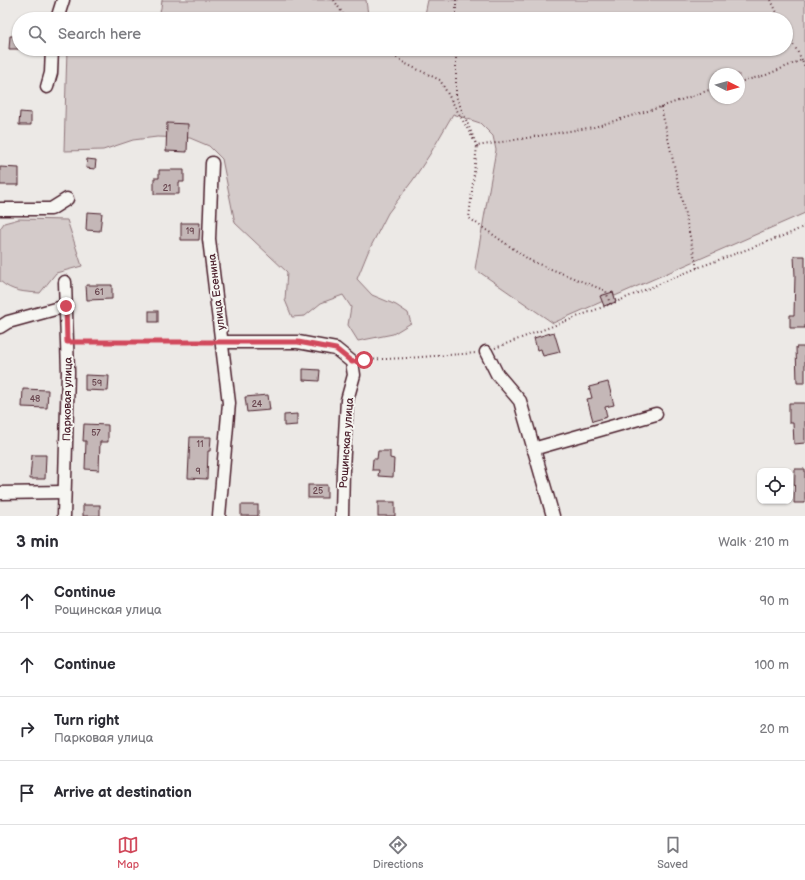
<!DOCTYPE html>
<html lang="en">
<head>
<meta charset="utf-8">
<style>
	:root { --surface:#fff; --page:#f7f7f7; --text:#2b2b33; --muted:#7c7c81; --line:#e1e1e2; --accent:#d1495b }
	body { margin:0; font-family:"Balsamiq Sans",sans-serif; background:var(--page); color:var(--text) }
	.controls { position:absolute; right:12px; bottom:12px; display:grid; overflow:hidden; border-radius:8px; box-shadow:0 1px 3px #0004 }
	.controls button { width:36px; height:36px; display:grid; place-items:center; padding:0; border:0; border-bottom:1px solid var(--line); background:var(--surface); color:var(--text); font:20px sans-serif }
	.compass { position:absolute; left:709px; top:68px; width:36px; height:36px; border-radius:50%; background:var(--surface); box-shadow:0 1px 3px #0004; rotate:95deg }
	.stop { position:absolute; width:12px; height:12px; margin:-9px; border:3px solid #d1495b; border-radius:50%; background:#fff }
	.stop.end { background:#d1495b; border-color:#fff; box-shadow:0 1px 4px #0008 }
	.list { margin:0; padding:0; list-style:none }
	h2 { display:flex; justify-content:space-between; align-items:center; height:52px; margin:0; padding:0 16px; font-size:17px }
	h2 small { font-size:13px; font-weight:400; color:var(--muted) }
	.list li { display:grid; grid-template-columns:26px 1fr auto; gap:12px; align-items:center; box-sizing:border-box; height:64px; padding:0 16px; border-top:1px solid var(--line) }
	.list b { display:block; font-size:15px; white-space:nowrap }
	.list p { margin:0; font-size:13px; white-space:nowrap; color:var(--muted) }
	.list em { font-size:13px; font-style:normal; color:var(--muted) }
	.icon { flex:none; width:22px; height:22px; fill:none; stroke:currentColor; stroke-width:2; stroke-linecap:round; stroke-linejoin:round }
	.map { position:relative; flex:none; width:805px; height:516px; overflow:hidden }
	.search { position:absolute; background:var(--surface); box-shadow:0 1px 3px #0004; left:12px; right:12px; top:12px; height:44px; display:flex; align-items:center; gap:10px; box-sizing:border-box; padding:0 14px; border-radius:22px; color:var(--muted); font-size:15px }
	.sheet { height:308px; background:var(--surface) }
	nav { display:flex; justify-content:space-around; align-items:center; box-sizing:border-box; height:56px; border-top:1px solid var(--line); background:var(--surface); font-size:11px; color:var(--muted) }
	nav a { display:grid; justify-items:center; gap:2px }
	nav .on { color:var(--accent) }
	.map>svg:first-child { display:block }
	.green { fill:#d4cbca; stroke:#8f757a; fill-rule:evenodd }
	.building { fill:#c4b7b7; stroke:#4a1f2b }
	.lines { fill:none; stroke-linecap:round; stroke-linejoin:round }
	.minor-casing { stroke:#4a1f2b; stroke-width:15 }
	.path { stroke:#4a1f2b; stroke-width:2; stroke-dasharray:1 3; stroke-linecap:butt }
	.minor { stroke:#f6f6f2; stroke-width:12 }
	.route { stroke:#d1495b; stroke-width:5 }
	.labels { text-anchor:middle; stroke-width:4; stroke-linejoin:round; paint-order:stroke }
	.number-label { font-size:9px; fill:#68454e }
	.street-label { font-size:11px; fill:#4a1f2b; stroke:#f6f6f2 }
</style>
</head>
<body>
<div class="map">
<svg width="805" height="516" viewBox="0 0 805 516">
	<rect width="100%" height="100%" fill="#ece9e6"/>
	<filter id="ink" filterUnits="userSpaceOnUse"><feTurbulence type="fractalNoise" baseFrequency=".025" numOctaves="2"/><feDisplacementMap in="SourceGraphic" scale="8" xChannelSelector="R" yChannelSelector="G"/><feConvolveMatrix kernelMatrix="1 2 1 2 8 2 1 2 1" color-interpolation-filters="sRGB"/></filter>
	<g filter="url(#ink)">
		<g class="green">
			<path d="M162 0H366L368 15 371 19H158L161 8Z"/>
			<path d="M428 0H805V213L553 323 475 269 496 150 493 136 480 123 453 114 430 154 413 180 388 213 368 252 357 279 372 295 396 305 408 313 411 323 393 334 358 341 348 325 351 307 343 295 321 303 305 316 292 317 285 300 287 272 235 223 222 159 209 146 190 138 157 137 133 140 103 150 64 151 67 49H786V19H424ZM715 74H739V98H715Z"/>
			<path d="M19 219 67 220 82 266 56 273 40 293C25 292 12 292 0 281V229L4 223Z"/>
		</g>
		<g class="building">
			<path d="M10 36H19V49H9Z"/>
			<path d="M20 112 31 113V125H19Z"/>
			<path d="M167 123 188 124 187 152 166 151Z"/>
			<path d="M87 159 96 160 95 169 86 168Z"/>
			<path d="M0 167 19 168V185H0Z"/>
			<path d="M159 170H184V182H179V194H154V178H159Z"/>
			<path d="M87 212 102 213 100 231 86 230Z"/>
			<path d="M181 223H200L199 240H181Z"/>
			<path d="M794 256H805V328H790V315H794L795 276Z"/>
			<path d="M86 285H112V299L87 300Z"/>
			<path d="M613 292 616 302 604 306 600 296Z"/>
			<rect x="149" y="311" width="9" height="11"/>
			<path d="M554 332 560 352 543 356 541 349 537 350 534 338Z"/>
			<path d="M796 347H805V383H797Z"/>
			<path d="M303 369 320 370 319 381 303 380Z"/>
			<path d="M85 375 109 376 108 391 85 390Z"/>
			<path d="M608 382 614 405 605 407 607 417 593 421 587 399 592 398 589 387Z"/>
			<path d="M23 389 48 390 47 408 22 407Z"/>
			<path d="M268 395 270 410 247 412 245 397Z"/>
			<path d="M789 403H805V443L794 444 793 423H789Z"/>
			<path d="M297 414V425L284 426V415Z"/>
			<path d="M84 424 108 425V442H100L99 470 85 469 86 441H83Z"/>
			<path d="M190 437H211L210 451H208L207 479 188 478Z"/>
			<path d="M378 451H390V458L394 459 393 477 378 476 379 470H372L373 459H377Z"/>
			<path d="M32 455H46L45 479H30Z"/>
			<path d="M795 469H805V503H794Z"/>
			<rect x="308" y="485" width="19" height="13"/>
			<rect x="378" y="502" width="17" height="14"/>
			<rect x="83" y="505" width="17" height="11"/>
			<rect x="241" y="505" width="17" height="11"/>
		</g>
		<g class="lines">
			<g class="minor-casing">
				<g id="minor">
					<path d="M57 19 63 0"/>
					<path d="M47 87 51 73 52 49"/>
					<path d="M212 163 209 239 229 403 219 516"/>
					<path d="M0 209H51L67 199"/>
					<path d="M0 327 8 322 66 306"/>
					<path d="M222 342H298L336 349 352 362 354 375 347 400 343 469 342 516"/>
					<path d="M486 352 497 374 520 401 553 516"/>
					<path d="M533 449 656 414"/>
					<path d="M0 493 64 492"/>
					<path d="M64 516 68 372 65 282"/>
				</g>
			</g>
			<g class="path">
				<path d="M334 0 346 19"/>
				<path d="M456 0V19"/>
				<path d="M771 0 780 19"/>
				<path d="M786 31 802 60 805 61"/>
				<path d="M383 49 406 64 440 80 477 146 456 96V49"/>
				<path d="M739 82 766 75 802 60 805 67"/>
				<path d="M661 107 697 268"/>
				<path d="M610 304 606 291 531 261 469 218 477 146 594 127 661 107 715 88"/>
				<path d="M77 342H211"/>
				<path d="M495 348 616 302 697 268 791 233 805 226"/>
				<path d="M362 360 407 358 476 353"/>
			</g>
			<use href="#minor" class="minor"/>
		</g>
	</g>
	<g class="lines" filter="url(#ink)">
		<path class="route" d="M66 306 67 342H298L336 349 352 362 364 360"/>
	</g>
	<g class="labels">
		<g class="number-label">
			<text x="167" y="191">21</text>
			<text x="190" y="234">19</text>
			<text x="99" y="295">61</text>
			<text x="97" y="386">59</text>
			<text x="35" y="402">48</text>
			<text x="257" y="407">24</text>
			<text x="96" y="436">57</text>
			<text x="200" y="447">11</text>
			<text x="198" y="474">9</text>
			<text x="318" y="494">25</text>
		</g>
		<g class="street-label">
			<text transform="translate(216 292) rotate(-97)" y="4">улица Есенина</text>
			<text transform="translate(67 399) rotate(-89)" y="4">Парковая улица</text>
			<text transform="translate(346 443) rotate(-86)" y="4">Рощинская улица</text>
		</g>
	</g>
</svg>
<div class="controls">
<button><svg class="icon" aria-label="locate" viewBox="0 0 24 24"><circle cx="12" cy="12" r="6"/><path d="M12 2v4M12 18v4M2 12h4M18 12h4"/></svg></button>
</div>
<svg class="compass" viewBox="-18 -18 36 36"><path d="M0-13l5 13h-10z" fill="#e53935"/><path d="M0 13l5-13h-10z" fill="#7c7c81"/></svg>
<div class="stop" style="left:364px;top:360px"></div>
<div class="stop end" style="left:66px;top:306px"></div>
<div class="search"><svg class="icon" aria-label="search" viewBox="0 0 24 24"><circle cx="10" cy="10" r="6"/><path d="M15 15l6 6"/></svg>Search here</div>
</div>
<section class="sheet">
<h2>3 min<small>Walk · 210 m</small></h2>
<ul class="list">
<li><svg class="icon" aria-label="ahead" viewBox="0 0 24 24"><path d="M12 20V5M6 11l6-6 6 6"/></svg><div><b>Continue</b><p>Рощинская улица</p></div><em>90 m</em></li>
<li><svg class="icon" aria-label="ahead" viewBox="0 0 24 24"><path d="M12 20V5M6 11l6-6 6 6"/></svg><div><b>Continue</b></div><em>100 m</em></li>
<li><svg class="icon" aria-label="right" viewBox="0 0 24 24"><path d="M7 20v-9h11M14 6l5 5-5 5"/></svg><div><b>Turn right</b><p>Парковая улица</p></div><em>20 m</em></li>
<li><svg class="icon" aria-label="arrive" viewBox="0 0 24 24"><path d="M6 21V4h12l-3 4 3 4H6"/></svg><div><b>Arrive at destination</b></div></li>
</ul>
</section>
<nav>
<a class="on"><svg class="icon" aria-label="map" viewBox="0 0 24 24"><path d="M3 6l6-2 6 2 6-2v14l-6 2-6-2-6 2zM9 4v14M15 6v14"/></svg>Map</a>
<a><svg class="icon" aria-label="directions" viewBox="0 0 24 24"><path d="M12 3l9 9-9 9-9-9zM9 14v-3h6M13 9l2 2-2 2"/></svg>Directions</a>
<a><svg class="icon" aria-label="saved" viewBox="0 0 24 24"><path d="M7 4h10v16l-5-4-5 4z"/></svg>Saved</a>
</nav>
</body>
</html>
